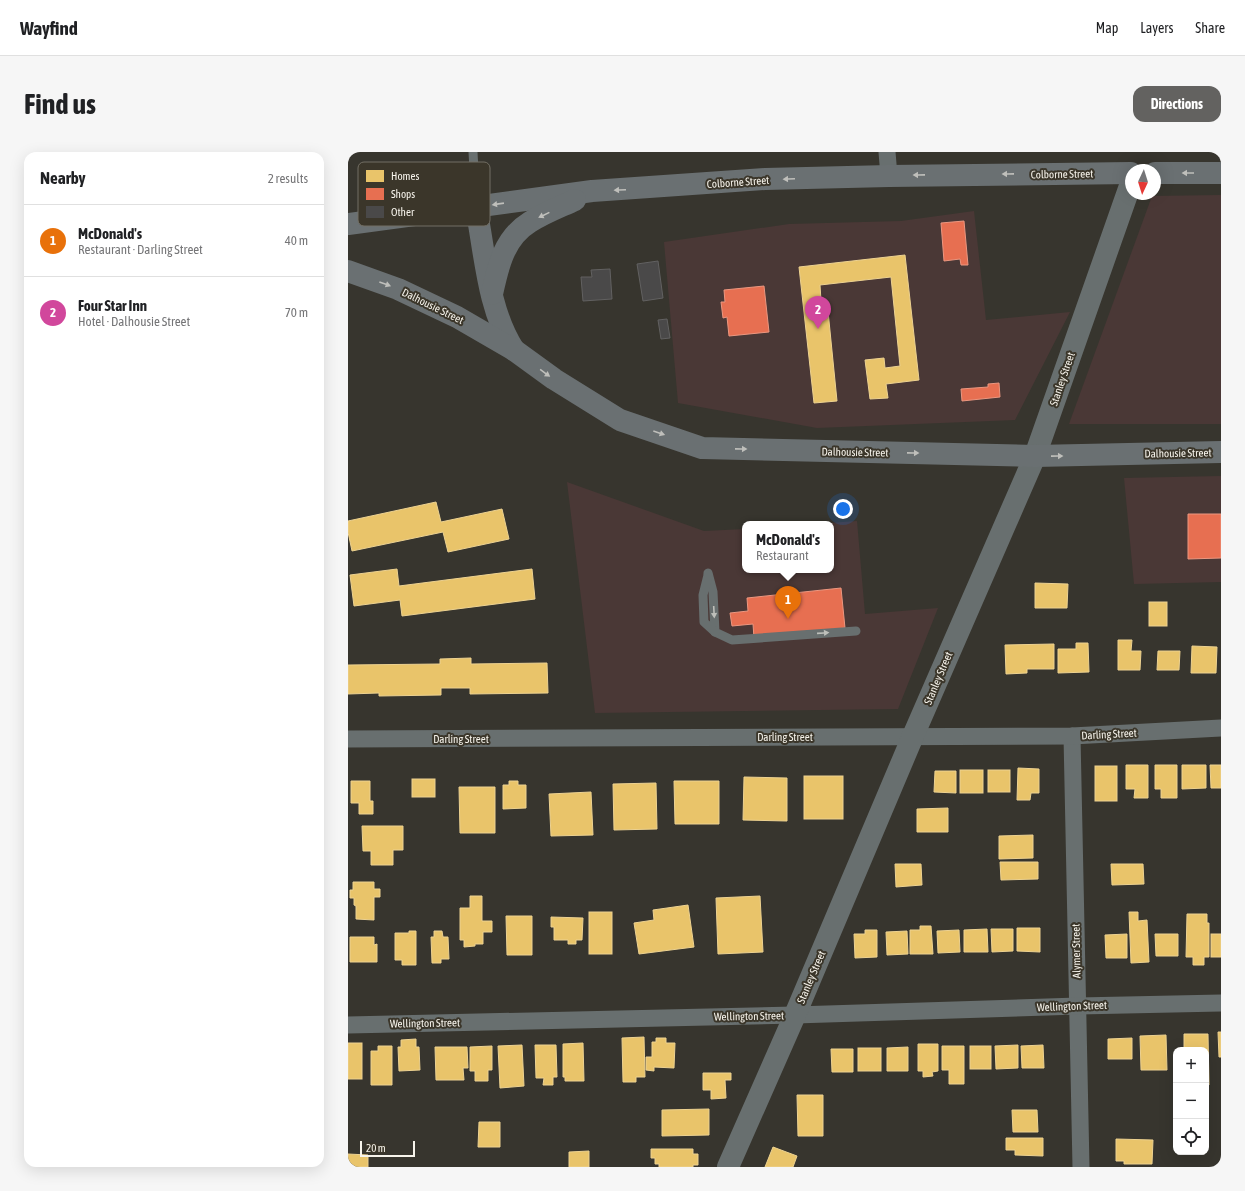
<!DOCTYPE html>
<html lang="en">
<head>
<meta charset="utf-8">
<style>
	:root { --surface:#fff; --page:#f6f6f6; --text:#202124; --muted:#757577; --line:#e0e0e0; --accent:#636260 }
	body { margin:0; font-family:"Asap Condensed",sans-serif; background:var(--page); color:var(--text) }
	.controls { position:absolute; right:12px; bottom:12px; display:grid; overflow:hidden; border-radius:8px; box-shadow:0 4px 16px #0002 }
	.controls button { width:36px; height:36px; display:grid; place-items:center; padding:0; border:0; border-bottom:1px solid var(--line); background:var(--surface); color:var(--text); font:20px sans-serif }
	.compass { position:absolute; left:777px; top:12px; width:36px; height:36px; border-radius:50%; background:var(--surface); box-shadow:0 4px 16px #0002; rotate:184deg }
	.scale { position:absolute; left:12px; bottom:10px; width:55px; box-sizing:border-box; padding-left:4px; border:2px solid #f7f4ec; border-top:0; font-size:11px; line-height:14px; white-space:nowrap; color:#f7f4ec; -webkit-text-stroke:3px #3b362a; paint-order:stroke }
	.you { position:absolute; left:495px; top:357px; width:14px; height:14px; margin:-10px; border:3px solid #fff; border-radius:50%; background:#1a73e8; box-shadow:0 0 0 6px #1a73e833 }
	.badge { display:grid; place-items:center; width:26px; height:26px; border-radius:50%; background:var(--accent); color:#fff; font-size:13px; font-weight:700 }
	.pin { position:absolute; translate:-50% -33px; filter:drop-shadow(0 1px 2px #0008) }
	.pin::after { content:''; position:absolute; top:21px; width:14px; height:12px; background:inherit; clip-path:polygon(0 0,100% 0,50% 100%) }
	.popup { position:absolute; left:394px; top:369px; width:92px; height:52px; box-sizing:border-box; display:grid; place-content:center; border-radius:8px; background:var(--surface); filter:drop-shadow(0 1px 3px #0005); font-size:13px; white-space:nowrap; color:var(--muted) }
	.popup b { font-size:15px; color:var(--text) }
	.popup::after { content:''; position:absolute; left:50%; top:100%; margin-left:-8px; border:8px solid transparent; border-top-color:var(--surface) }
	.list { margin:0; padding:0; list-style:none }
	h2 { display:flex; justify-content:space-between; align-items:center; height:52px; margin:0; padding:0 16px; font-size:17px }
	h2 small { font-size:13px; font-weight:400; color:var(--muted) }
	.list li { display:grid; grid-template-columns:26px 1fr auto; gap:12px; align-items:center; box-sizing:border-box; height:72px; padding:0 16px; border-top:1px solid var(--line) }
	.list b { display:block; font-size:15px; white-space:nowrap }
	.list p { margin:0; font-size:13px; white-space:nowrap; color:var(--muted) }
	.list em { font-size:13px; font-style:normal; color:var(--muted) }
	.icon { flex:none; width:22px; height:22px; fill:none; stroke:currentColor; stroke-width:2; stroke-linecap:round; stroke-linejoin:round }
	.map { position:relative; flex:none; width:873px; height:1015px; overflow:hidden; border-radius:12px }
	header { display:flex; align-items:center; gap:24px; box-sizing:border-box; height:56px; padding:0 20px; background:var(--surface); border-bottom:1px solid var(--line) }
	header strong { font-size:19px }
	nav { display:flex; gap:22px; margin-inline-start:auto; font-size:14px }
	.intro { display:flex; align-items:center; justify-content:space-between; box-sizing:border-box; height:96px; padding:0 24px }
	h1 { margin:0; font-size:28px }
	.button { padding:10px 18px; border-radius:12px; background:var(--accent); color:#fff; font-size:14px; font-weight:700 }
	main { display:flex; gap:24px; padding:0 24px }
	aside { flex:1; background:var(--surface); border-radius:12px; box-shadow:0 4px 16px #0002 }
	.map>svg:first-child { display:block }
	.commercial { fill:#4a3836 }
	.homes { fill:#e9c46a; stroke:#edd291 }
	.shops { fill:#e76f51; stroke:#ec9780 }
	.building { fill:#4a4949; stroke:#626161 }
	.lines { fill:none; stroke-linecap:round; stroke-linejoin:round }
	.service { stroke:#686f6f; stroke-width:9 }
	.minor { stroke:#686f6f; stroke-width:17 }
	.tertiary { stroke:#686f6f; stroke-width:22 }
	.secondary { stroke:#6a7072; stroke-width:22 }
	.oneway { fill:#bfbfbb }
	.oneway2 { fill:#bebfba }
	.labels { text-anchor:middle; stroke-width:4; stroke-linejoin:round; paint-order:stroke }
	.street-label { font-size:11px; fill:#f7f4ec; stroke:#3b362a }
	.key { fill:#3b362a; stroke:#736f64; stroke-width:1 }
	.key-label { font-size:11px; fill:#f7f4ec }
</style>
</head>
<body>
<header>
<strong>Wayfind</strong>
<nav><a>Map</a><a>Layers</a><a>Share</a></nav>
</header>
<div class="intro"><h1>Find us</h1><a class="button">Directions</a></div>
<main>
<aside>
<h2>Nearby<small>2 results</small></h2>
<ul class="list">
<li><span class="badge" style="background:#e8710a">1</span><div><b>McDonald's</b><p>Restaurant · Darling Street</p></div><em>40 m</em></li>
<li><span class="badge" style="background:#d1479c">2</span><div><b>Four Star Inn</b><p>Hotel · Dalhousie Street</p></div><em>70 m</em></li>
</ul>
</aside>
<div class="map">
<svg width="873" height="1015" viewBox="0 0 873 1015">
	<rect width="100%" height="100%" fill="#37352e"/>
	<g class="commercial">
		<path d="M873 43V272H721L804 44Z"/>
		<path d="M626 59 638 168 722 160 667 268 469 276 330 251 316 90 441 72 553 69Z"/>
		<path d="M873 324V430L786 432 776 326Z"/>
		<path d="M219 330 356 379 397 377V418H483V372H465L509 369 517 462 590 456 550 557 247 561Z"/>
	</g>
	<g class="homes">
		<path d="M557 103 571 228 538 232 540 246 522 247 517 208 536 206 537 216 552 214 543 125 472 133 473 149H479L489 249 466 251 451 115Z"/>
		<path d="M88 350 93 370 154 357 161 387 100 400 95 380 4 399 0 380V369Z"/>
		<path d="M49 417 51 434 184 417 187 447 54 464 52 448 6 454 2 423Z"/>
		<path d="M687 431 720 432 719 456H687Z"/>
		<rect x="801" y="450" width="18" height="24"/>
		<path d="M770 488H784L783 499H793L792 518H770Z"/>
		<path d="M728 491H740L741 520 710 521V497H728Z"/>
		<path d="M706 492V517H679V521L658 522 657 493Z"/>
		<path d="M844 494 869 495 868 521H843Z"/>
		<path d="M810 499H832L831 518H809Z"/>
		<path d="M123 506V512L199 511 200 541 122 542V536H93V543L31 544V541L0 542V513L92 512V507Z"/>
		<path d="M778 613H800V646H786L787 637H778Z"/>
		<path d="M807 613H829V646H813V637H807Z"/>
		<path d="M834 613H858V636L834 637Z"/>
		<path d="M862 613H873V636H863Z"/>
		<rect x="747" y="614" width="22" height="35"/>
		<path d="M670 616 691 617V641H683L682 648H669Z"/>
		<rect x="612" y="618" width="23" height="23"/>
		<rect x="640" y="618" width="22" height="22"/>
		<path d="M587 619H608V641L586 640Z"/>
		<rect x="456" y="624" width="39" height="43"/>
		<path d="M396 625 439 626V669L395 668Z"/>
		<rect x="64" y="627" width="23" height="18"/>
		<path d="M3 629H22V649H25V662H11V651H3Z"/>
		<path d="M161 629H170V633H178V656L155 657V633H161Z"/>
		<path d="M326 629H371V672H327Z"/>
		<path d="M308 631 309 677 266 678 265 632Z"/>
		<path d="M111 635H147V681H112Z"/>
		<path d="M243 640 245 683 203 684 201 642Z"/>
		<path d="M600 656V680H569V657Z"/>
		<path d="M14 674H55V698H45V713H23V699H15Z"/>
		<path d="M685 683V706L651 707V684Z"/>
		<path d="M652 710H690V727L653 728Z"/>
		<path d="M547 712H573L574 733 548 735Z"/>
		<path d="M763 712H795L796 732 764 733Z"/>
		<path d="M5 730H26V737H32V745H26V768L8 767V754L6 753V746H2V738H5Z"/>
		<path d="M122 744H134V769H144V780H135V792H127V794L116 795V788H112V756H122Z"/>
		<path d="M412 744 415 800 370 802 368 746Z"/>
		<path d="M340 753 346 795 291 802 286 771 306 768 305 758Z"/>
		<rect x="241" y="760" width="23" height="42"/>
		<path d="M781 760H790V769L799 768 801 810 783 811Z"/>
		<path d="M839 762H859V771H861V805H856V813H845V805H838Z"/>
		<path d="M158 764H184V803H159Z"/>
		<path d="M203 765 235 766 234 788H228V792H220V788H206V775H203Z"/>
		<path d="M572 774H583L585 802H562V778H572Z"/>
		<path d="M669 776H692V800L669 799Z"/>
		<path d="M639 777 640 800H616V778Z"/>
		<path d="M643 777H665V799L644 800Z"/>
		<path d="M517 778H529V805L507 806 506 782H517Z"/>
		<path d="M611 778 612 800 590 801 589 779Z"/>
		<path d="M61 779H68V813H54V808H47V781H61Z"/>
		<path d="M86 779H94L95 785H100L101 807H93V811H84L83 785H86Z"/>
		<path d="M559 779 560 802 539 803 538 780Z"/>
		<path d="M779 782V806H758L757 783Z"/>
		<path d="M807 782H830V804H808Z"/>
		<rect x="863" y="782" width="10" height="23"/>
		<path d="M2 785H26V793L29 792V810H2Z"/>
		<path d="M870 880H873V905H871Z"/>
		<path d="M836 882H860L861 933H858V898H836Z"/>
		<path d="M818 883 819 918H793L792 884Z"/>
		<path d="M296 885 297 925H288V930H275L274 886Z"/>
		<path d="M308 886H318V891H327L326 916 306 915V919L298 918V905H304V890H308Z"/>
		<path d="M784 886V907H760V887Z"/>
		<path d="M68 887V895H71L72 918 51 919 50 895H53V888Z"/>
		<rect x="0" y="891" width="14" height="36"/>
		<path d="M235 891 236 929H217V925H215V892Z"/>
		<path d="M570 892H590V919L584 920 585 924 575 925V919H570Z"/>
		<path d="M174 893 176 934 152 936 150 894Z"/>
		<path d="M187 893H208L209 925H205V933H195L196 926H188Z"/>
		<path d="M670 893V916L648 917 647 894Z"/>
		<path d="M695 893 696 916H674L673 894Z"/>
		<path d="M30 894H44V933H23V899H30Z"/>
		<path d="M144 894V918H140V929H127V919H122V895Z"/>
		<path d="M594 894H616V932H601V918H594Z"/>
		<rect x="622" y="894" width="21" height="23"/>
		<path d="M87 895H119L120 916H115L116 928H88Z"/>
		<path d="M560 895V919H539V896Z"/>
		<rect x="510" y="896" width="23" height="23"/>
		<path d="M483 897H505V920H484Z"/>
		<path d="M355 921H383V928H377L378 946 363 947V938H355Z"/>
		<path d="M449 943H475V984H450Z"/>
		<path d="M361 957V983L314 984V958Z"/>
		<path d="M664 958H689L690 980H665Z"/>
		<path d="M131 970H152V995H130Z"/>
		<path d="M658 986H695V1004L667 1003V998H658Z"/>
		<path d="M768 987 805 988 804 1012H776V1009H768Z"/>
		<path d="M425 995 449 1004 445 1015H417Z"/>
		<path d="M303 997H345V1002H350V1013H345V1015H311V1012H307V1006H303Z"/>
		<path d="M241 999V1015H221V1000Z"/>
		<path d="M0 1002 20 1003V1015H0Z"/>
	</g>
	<g class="shops">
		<path d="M616 69 620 113H613L612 107 596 109 593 71Z"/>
		<path d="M416 134 421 180 381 184 379 165 375 166 373 150H377L376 138Z"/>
		<path d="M651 231 652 245 614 249 613 237 640 235V232Z"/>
		<path d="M840 362H873V406L840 407Z"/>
		<path d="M493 436 497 476 406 486 405 472 384 474 382 461 400 459 399 446Z"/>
	</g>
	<g class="building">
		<path d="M310 109 315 146 295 149 289 112Z"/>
		<path d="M262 117 264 147 235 149 233 125H244L243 118Z"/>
		<path d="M319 167 322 186 313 187 310 168Z"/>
	</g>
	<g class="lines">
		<g class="service">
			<path d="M125 0 128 55"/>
			<path d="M360 421 365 440 367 480 384 488 508 479"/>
			<path d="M360 423 355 443 356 470 367 480"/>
		</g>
		<g class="minor">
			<path d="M539 0 541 24"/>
			<path d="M724 584 733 1015"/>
			<path d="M0 587 724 584 873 576"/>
			<path d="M0 873 447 863 730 854 873 851"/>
		</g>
		<path class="tertiary" d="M380 1015 447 863 565 584 687 304 783 31"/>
		<g class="secondary">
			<path d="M807 21H873"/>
			<path d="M128 55C137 102 140 158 166 198"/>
			<path d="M0 72 244 39 417 27 541 24 783 21"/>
			<path d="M0 119 50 137 109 165 166 198 206 227 272 268 354 296 687 304 873 300"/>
			<path d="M144 142C150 114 156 86 182 70 196 61 212 55 227 48"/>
		</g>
	</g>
	<defs><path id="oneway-solid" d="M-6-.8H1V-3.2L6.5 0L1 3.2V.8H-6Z"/></defs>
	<g class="oneway">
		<use href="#oneway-solid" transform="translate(840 21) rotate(-180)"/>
		<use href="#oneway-solid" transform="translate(660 22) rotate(179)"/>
		<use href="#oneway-solid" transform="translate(571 23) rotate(179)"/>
		<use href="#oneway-solid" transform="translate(441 27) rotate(178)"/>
		<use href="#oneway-solid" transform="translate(272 38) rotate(177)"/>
		<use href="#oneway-solid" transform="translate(150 52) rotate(172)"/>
		<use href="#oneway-solid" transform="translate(196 63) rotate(154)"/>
		<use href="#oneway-solid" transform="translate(37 132) rotate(20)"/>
		<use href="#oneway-solid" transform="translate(197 221) rotate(36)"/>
		<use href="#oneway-solid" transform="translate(311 281) rotate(19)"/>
		<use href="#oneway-solid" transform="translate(393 297) rotate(1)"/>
		<use href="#oneway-solid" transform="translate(565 301) rotate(1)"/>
		<use href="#oneway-solid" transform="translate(709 304) rotate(-1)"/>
	</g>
	<g class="oneway2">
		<use href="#oneway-solid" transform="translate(366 460) rotate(87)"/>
		<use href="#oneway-solid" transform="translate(475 481) rotate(-4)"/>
	</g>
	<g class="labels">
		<g class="street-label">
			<text transform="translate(714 22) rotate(-1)" y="4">Colborne Street</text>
			<text transform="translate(390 30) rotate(-4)" y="4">Colborne Street</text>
			<text transform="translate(85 154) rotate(26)" y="4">Dalhousie Street</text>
			<text transform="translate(714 227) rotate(-71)" y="4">Stanley Street</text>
			<text transform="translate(507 300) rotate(1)" y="4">Dalhousie Street</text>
			<text transform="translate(830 301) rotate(-1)" y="4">Dalhousie Street</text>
			<text transform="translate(590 526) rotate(-67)" y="4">Stanley Street</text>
			<text transform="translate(761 582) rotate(-3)" y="4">Darling Street</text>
			<text x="437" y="589">Darling Street</text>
			<text x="113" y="591">Darling Street</text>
			<text transform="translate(728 799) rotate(-91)" y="4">Alymer Street</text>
			<text transform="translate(463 825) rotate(-67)" y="4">Stanley Street</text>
			<text transform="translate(724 854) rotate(-2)" y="4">Wellington Street</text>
			<text transform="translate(401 864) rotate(-1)" y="4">Wellington Street</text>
			<text transform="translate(77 871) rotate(-1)" y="4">Wellington Street</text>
		</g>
	</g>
	<rect x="10" y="10" width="132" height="64" rx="6" class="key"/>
	<rect x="18" y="18" width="18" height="12" fill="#e9c46a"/>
	<rect x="18" y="36" width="18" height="12" fill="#e76f51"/>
	<rect x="18" y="54" width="18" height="12" fill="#4a4949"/>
	<g class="key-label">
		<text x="43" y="28">Homes</text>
		<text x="43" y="46">Shops</text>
		<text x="43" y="64">Other</text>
	</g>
</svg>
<div class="controls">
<button>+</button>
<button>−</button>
<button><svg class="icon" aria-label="locate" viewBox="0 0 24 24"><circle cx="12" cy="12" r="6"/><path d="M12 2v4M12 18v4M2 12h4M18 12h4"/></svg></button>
</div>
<svg class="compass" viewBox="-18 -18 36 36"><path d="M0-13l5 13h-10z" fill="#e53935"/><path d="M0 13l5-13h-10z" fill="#757577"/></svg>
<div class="scale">20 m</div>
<div class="you"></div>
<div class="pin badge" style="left:440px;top:467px;background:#e8710a">1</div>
<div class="popup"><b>McDonald's</b>Restaurant</div>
<div class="pin badge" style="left:470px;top:177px;background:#d1479c">2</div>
</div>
</main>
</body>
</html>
